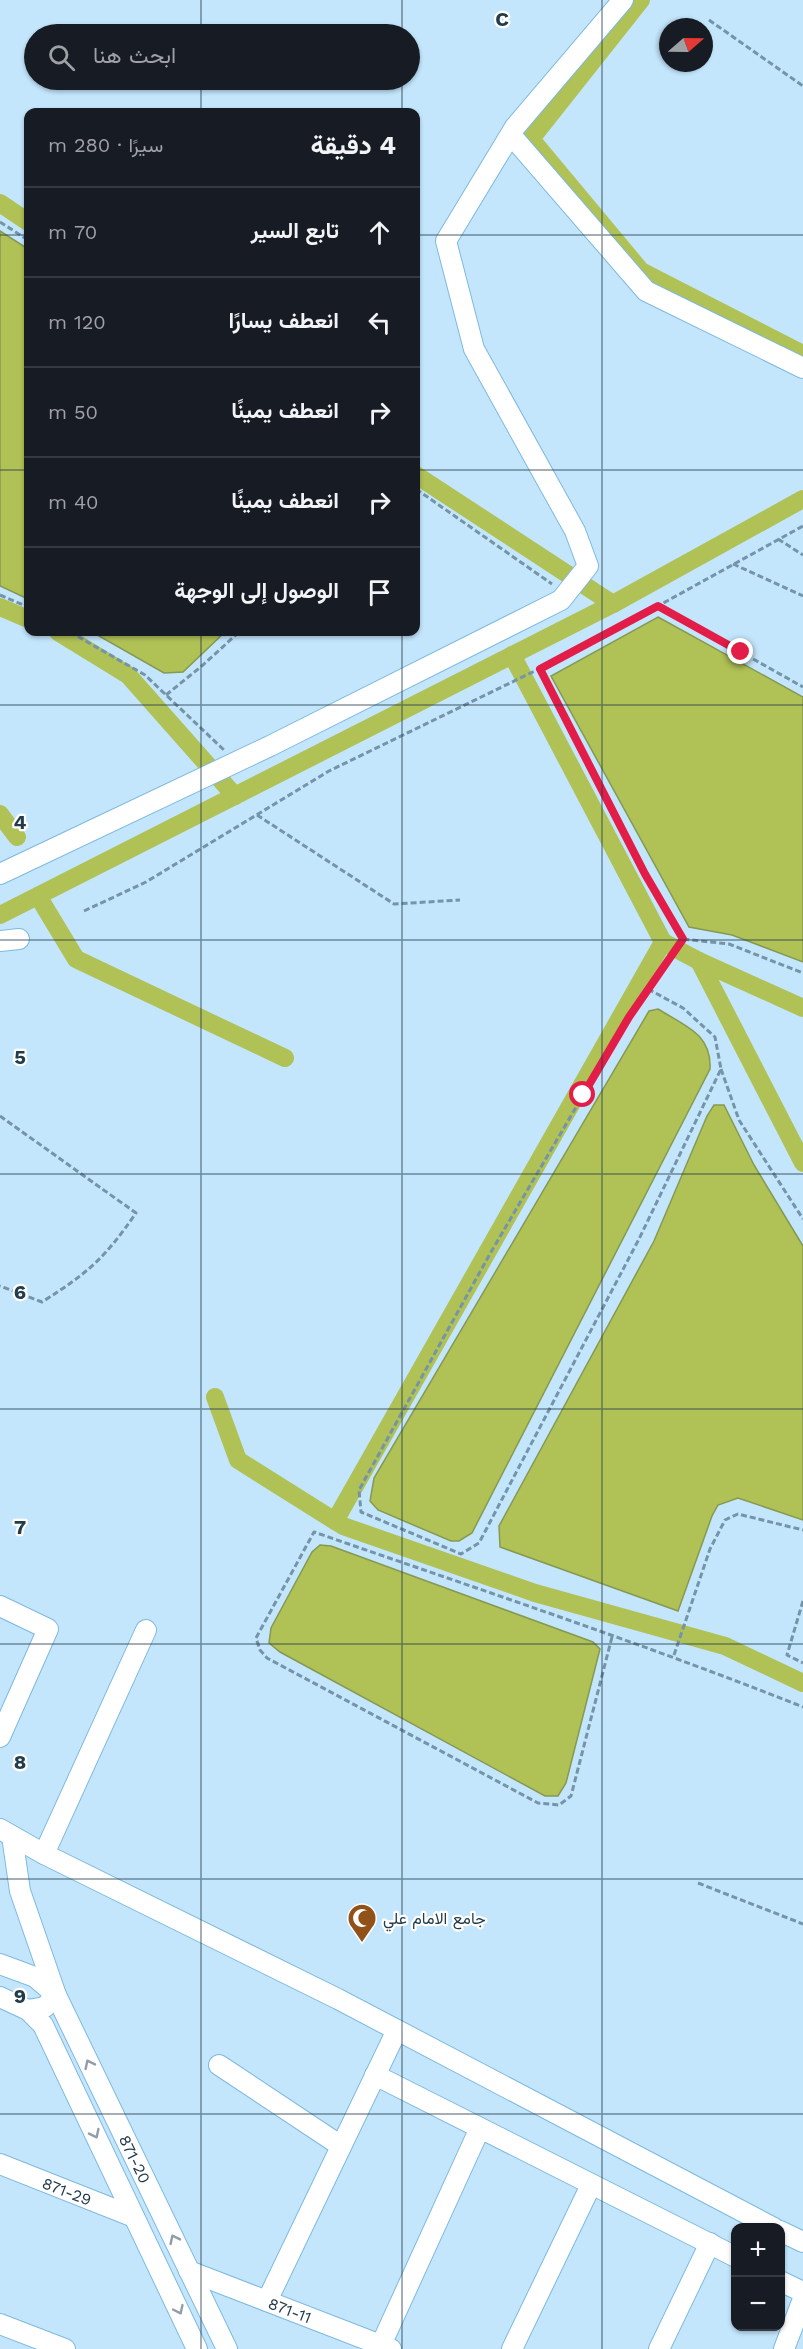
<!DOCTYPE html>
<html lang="ar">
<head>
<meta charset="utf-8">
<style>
	:root { --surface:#171b24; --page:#20242c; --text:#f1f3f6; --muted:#9ea1a6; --line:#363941 }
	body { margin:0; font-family:"Work Sans",Vazirmatn,sans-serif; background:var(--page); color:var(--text); direction:rtl }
	.controls { position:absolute; right:18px; bottom:18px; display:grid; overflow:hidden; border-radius:12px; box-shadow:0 2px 4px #0004 }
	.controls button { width:54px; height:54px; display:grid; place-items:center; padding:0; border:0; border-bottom:2px solid var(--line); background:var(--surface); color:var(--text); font:30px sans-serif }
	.compass { position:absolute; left:659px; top:18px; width:54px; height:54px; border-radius:50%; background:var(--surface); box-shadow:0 2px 4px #0004; rotate:70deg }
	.stop { position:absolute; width:18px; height:18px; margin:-14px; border:4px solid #e11d48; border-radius:50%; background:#fff }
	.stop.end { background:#e11d48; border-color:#fff; box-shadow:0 2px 6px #0008 }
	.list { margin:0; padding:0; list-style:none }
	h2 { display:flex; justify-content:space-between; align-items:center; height:78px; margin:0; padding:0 24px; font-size:26px }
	h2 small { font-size:20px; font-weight:400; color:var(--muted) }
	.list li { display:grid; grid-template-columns:39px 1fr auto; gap:18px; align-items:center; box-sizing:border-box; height:90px; padding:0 24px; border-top:2px solid var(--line) }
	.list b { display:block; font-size:22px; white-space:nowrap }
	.list em { font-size:20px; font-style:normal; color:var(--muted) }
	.icon { flex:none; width:33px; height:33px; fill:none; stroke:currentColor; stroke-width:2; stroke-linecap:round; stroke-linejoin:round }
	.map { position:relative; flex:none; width:803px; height:2349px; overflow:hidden; direction:ltr }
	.search { position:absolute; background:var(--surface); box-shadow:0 2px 4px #0004; left:24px; top:24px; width:396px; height:66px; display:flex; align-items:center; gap:15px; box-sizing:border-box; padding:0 21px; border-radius:33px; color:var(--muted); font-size:22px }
	.panel { position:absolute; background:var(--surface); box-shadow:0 2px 4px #0004; left:24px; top:108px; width:396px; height:528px; border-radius:12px; direction:rtl }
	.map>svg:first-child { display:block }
	.water { fill:#b0c156; stroke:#869953; stroke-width:1.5 }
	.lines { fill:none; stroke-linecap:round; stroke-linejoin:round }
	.canal { stroke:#b0c156; stroke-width:18 }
	.minor-casing { stroke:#7eb9de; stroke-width:22 }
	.path { stroke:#7594a7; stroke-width:3; stroke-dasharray:6 3; stroke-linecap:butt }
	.minor { stroke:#fff; stroke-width:20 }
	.oneway { stroke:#919ea5 }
	.route { stroke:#e11d48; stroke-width:8 }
	.grid { fill:none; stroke:#233c4b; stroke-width:1.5; stroke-opacity:0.55 }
	.labels { text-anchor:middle; stroke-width:4.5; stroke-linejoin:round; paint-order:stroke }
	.poi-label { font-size:16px; fill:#233c4b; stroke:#fff; text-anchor:start }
	.street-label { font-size:16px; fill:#233c4b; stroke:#fff }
	.grid-label { font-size:20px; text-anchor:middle; font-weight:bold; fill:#233c4b; stroke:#fff; stroke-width:4.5; stroke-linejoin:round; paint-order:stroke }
</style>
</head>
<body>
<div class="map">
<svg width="803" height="2349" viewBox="0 0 803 2349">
	<rect width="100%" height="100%" fill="#c3e6fd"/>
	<g class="water">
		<path d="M0 231 28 249V599L0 586Z"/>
		<path d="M658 617 803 697V962L732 935 689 927 551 676Z"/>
		<path d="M92 632H225L183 672 164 673Z"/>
		<path d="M658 1009C685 1026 712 1034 710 1069L472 1533 459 1541H451L378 1510 370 1501 374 1478 649 1011Z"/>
		<path d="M714 1105H724L754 1165 803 1246V1520L738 1498 718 1505 712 1516 678 1611 500 1547 499 1526 654 1241 707 1116Z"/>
		<path d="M320 1545 331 1546 593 1642 600 1649 566 1783 558 1796H545L280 1652 269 1643 271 1628 312 1552Z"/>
	</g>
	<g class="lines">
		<g class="canal">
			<path d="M641 0 531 139 641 271 803 354"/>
			<path d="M0 203 28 222"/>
			<path d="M416 475 613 604"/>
			<path d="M0 607 28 619"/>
			<path d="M58 632 128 675 235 796"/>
			<path d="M0 814 17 837"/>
			<path d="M38 896 76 959 285 1058"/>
			<path d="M0 915 613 604 803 499"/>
			<path d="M663 942 699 961 803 1163"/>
			<path d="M699 961 803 1008"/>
			<path d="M215 1397 238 1460 343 1526 535 1593 725 1646 803 1683"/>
			<path d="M335 1521 663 942 512 655"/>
		</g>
		<g class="minor-casing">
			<g id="minor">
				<path d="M511 135 646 291 803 368"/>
				<path d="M0 874 270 746 561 600 588 566 575 531 474 349 446 241 515 127 623 0"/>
				<path d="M0 941 19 939"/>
				<path d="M0 1606 48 1629 0 1737"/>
				<path d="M0 1829 44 1854 338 1999 774 2228"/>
				<path d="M12 1836 20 1891 56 1995 45 2007 28 2010"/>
				<path d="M44 1854 146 1630"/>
				<path d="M0 1964 35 1977 56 1995 227 2349"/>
				<path d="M0 1997 28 2010 43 2025 197 2349"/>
				<path d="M219 2065 341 2146"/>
				<path d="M375 2075 736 2257"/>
				<path d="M0 2164 134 2217"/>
				<path d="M780 2231 803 2242"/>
				<path d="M189 2271 391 2349"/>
				<path d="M780 2281 803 2292"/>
				<path d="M267 2301 397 2030"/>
				<path d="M0 2324 65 2349"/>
				<path d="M381 2345 480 2128"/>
				<path d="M512 2349 591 2185"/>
				<path d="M659 2349 710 2243"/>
				<path d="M784 2349 803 2299"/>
			</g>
		</g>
		<g class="path">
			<path d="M709 20 803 86"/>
			<path d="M0 222 28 240"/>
			<path d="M416 489 552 584"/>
			<path d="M778 539 803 555"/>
			<path d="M733 564 803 596"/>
			<path d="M0 595 28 607"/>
			<path d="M659 606 803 687"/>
			<path d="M70 632 145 675 224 750"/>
			<path d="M540 669 645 874 683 939 729 944 803 973"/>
			<path d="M166 695 203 665 239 632"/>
			<path d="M257 815 394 904 460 900"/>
			<path d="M84 911 146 882 329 771 580 649 803 526"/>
			<path d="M648 989 683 1008 715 1037 721 1069 639 1239 479 1543 461 1554 361 1512 359 1490 491 1252 629 1017 683 939"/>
			<path d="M721 1069 739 1120 803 1219"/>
			<path d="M0 1116 136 1213C105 1258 88 1273 42 1302L0 1286"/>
			<path d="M803 1601 787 1655 803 1663"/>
			<path d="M612 1637 571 1796 559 1805 538 1803 267 1658 260 1650 256 1638 314 1532C478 1589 642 1643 803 1707"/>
			<path d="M674 1655 710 1549 725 1520 738 1514 803 1530"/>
			<path d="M698 1883 803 1924"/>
		</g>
		<use href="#minor" class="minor"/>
	</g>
	<defs><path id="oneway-chevron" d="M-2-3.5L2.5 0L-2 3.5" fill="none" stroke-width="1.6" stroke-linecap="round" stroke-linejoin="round" transform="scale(1.5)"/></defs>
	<g class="oneway">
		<use href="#oneway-chevron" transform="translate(89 2064) rotate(-116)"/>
		<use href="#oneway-chevron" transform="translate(95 2134) rotate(64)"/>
		<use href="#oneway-chevron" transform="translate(174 2239) rotate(-116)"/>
		<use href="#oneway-chevron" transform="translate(179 2310) rotate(65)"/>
	</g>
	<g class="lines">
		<path class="route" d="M583 1095 629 1017 683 939 645 874 540 669 658 606 741 652"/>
	</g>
	<path class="grid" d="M201 0V34M402 0V34M602 0V2349M201 80V112M402 80V112M0 235H28M416 235H803M0 470H28M416 470H803M201 632V2349M402 632V2349M0 705H803M0 940H803M0 1174H803M0 1409H803M0 1644H803M0 1879H803M0 2114H803"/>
	<defs>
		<g id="mosque-pin" transform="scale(1.5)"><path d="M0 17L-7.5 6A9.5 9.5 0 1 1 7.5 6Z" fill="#915219" stroke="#fff"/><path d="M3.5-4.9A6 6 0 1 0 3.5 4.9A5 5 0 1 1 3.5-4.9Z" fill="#fff"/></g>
	</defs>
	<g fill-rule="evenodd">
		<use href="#mosque-pin" x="362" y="1918"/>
	</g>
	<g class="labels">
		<g class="poi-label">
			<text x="383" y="1924">جامع اﻻمام علي</text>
		</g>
		<g class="street-label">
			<text transform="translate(135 2159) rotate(64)" y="6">871-20</text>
			<text transform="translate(67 2191) rotate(21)" y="6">871-29</text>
			<text transform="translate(290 2310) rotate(21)" y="6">871-11</text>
		</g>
	</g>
	<g class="grid-label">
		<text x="502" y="26">C</text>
		<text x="20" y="829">4</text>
		<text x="20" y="1064">5</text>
		<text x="20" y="1299">6</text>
		<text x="20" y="1534">7</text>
		<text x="20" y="1769">8</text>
		<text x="20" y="2003">9</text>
	</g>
</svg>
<div class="controls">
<button>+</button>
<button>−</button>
</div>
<svg class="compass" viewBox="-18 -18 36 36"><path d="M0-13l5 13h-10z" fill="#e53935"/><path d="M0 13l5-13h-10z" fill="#9ea1a6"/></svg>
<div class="stop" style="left:583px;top:1095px"></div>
<div class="stop end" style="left:741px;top:652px"></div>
<div class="search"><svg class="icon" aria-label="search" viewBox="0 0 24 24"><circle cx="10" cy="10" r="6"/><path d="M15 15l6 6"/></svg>ابحث هنا</div>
<section class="panel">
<h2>4 دقيقة<small>سيرًا · 280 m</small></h2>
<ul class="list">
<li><svg class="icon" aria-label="ahead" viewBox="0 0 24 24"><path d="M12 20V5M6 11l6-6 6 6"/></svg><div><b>تابع السير</b></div><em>70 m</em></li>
<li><svg class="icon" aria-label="left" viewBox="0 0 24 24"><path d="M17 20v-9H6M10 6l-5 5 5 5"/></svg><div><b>انعطف يسارًا</b></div><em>120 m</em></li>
<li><svg class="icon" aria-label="right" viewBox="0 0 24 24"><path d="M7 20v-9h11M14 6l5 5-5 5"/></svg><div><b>انعطف يمينًا</b></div><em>50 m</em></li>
<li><svg class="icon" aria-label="right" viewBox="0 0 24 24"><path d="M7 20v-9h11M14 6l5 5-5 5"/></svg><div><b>انعطف يمينًا</b></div><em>40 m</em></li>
<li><svg class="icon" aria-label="arrive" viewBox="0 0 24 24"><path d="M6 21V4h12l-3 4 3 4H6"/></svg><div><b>الوصول إلى الوجهة</b></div></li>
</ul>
</section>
</div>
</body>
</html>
